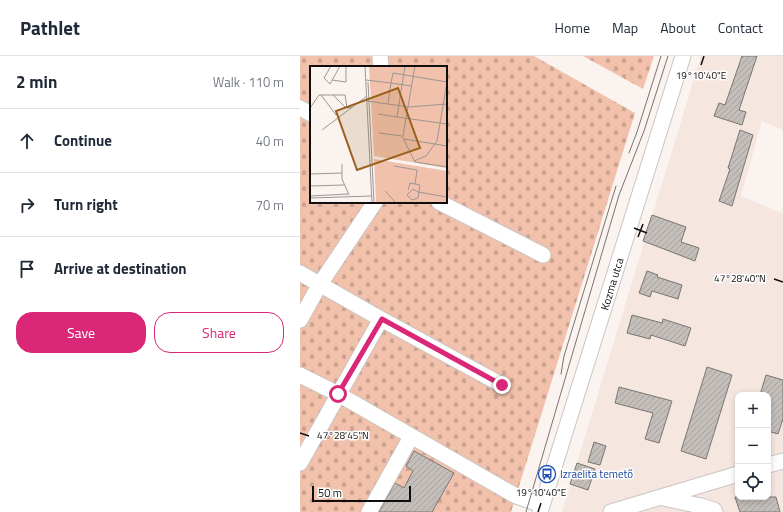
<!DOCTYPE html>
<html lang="en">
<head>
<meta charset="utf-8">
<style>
	:root { --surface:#fff; --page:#f6f6f7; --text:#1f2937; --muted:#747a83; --line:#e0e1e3; --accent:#db2777 }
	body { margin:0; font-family:"Titillium Web",sans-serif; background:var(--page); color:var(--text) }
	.controls { position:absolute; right:12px; bottom:12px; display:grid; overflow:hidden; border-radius:8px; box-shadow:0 2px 6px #0003 }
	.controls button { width:36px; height:36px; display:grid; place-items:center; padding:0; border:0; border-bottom:1px solid var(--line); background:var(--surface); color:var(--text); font:20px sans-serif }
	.scale { position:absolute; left:12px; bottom:10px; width:99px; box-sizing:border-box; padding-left:4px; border:2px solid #100e0d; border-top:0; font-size:11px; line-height:14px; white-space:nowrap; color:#100e0d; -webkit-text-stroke:3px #fff; paint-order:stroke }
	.stop { position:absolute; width:12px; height:12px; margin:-9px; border:3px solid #db2777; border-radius:50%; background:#fff }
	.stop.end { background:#db2777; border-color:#fff; box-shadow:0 1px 4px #0008 }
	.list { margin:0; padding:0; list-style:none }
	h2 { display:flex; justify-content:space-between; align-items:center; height:52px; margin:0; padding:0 16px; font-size:17px }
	h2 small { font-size:13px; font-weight:400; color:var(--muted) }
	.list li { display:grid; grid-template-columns:26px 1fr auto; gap:12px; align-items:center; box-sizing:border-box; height:64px; padding:0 16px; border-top:1px solid var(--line) }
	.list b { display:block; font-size:15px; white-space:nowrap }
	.list em { font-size:13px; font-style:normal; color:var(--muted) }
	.actions { display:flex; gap:8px; padding:12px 16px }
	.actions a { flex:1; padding:9px 0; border:1px solid var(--accent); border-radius:16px; text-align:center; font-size:14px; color:var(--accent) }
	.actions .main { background:var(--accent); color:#fff }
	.icon { flex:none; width:22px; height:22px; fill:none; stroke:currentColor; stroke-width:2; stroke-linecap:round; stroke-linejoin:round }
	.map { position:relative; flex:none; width:483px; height:456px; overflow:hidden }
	header { display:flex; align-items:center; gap:24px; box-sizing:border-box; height:56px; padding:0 20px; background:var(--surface); border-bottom:1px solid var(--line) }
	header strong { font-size:19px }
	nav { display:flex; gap:22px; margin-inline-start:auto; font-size:14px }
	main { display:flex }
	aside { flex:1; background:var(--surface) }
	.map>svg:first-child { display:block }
	.built { fill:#f5e6e0; fill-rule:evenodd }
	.cemetery { fill:url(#cemetery-stones); fill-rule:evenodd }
	.building { fill:url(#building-hatch); stroke:#7a7671 }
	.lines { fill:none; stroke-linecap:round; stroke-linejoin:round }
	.minor-casing { stroke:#ccc5c2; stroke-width:17 }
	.minor { stroke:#fff; stroke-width:15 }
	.tram { stroke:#797472; stroke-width:1 }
	.route { stroke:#db2777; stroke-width:5 }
	.ticks { fill:none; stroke:#100e0d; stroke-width:1.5 }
	.labels { text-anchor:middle; stroke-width:3; stroke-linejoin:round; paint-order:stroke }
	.street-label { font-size:11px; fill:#100e0d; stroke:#fff }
	.transit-label { font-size:11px; fill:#164399; stroke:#fff; text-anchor:start }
	.inset-road { fill:none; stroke:#9c9795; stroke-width:1 }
	.view { fill:#9a601e; fill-opacity:0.15; stroke:#9a601e; stroke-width:2 }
	.inset-edge { fill:none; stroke:#100e0d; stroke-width:2 }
	.ticks-label { font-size:10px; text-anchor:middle; fill:#100e0d; stroke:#fff; stroke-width:3; stroke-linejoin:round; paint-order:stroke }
</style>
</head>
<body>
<header>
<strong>Pathlet</strong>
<nav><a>Home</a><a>Map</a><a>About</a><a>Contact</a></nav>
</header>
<main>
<aside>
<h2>2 min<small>Walk · 110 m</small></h2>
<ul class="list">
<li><svg class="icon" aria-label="ahead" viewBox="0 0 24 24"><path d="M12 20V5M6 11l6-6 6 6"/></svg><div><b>Continue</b></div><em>40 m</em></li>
<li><svg class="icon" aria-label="right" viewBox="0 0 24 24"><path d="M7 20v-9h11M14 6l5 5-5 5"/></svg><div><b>Turn right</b></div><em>70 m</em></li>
<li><svg class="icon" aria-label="arrive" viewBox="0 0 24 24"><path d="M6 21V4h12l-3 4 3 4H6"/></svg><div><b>Arrive at destination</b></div></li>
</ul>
<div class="actions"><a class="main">Save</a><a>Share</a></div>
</aside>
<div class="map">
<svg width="483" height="456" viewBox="0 0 483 456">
	<defs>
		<pattern id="cemetery-stones" width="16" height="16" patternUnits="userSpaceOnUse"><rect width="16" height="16" fill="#f1c1ab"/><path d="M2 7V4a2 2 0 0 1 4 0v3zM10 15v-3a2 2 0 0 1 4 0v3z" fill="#cea592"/></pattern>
		<pattern id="building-hatch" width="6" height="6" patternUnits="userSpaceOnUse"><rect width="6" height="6" fill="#c3beba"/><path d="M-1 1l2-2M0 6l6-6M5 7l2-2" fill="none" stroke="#a6a29f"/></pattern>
	</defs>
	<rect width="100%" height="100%" fill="#faf3f0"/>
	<path class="built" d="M401 0H483V74L462 65 441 140 483 158V456H262ZM438 339H468V441H438Z"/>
	<g class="cemetery">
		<path d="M0 0H234L335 57 211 456H0ZM11 11H146V146H11Z"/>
		<path d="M283 0H354L343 33Z"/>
	</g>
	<g class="building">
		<path d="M442 0H457L439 54 446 56 442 69 414 60 419 47 425 49Z"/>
		<path d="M440 74 453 79 432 150 419 145 430 113 428 112Z"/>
		<path d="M352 159 386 171 381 186 399 192 395 205 343 185Z"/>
		<path d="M347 215 358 219 357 221 382 229 378 243 352 235 350 241 339 237Z"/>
		<path d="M332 259 362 267 363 263 391 272 385 290 351 279 350 283 327 277Z"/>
		<path d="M407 311 432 319 406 403 381 395Z"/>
		<path d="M466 319 483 324V363L478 378 468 375V339H460Z"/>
		<path d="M319 331 372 345 359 387 345 383 353 357 315 347Z"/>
		<path d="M294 386 306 390 300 409 288 406Z"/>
		<path d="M114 395 154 417 132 456H79L95 427 104 432 113 415 106 410Z"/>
		<path d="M277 407 295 413 288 434 270 428Z"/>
		<path d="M435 441H476L480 456H440Z"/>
	</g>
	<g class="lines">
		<g class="minor-casing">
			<g id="minor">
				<path d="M80 0 81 11"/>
				<path d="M0 52 11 58"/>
				<path d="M139 146 243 199"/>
				<path d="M0 217 81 263"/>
				<path d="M0 264 20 228 75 146"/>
				<path d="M0 319 38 338 216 440 242 449"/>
				<path d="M0 407 81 263 202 329"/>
				<path d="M468 409 483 405"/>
				<path d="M363 442 401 450 399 456"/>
				<path d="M401 450 414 454 415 456"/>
				<path d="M69 456 111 381"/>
				<path d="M240 456 383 0"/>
				<path d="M311 456 438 418"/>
			</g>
		</g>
		<use href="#minor" class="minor"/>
		<g class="tram">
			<path d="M329 97 337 76 361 0"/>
			<path d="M261 318 264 300 316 130"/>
			<path d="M226 456 319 139 344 75 368 0"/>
		</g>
	</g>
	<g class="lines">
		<path class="route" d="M38 338 82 263 202 329"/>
	</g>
	<path class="ticks" d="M401 9 404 0M334 172 347 177M338 181 343 168M474 223 483 226M0 377 9 380M238 456 241 447"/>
	<defs>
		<g id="bus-ring" transform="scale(0.9)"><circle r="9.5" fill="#fff" stroke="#1a4fb4" stroke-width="1.5"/><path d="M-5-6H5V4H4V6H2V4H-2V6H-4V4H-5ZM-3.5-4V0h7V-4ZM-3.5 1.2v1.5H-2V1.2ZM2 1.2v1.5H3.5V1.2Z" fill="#1a4fb4"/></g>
	</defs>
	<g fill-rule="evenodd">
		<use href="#bus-ring" x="247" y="418"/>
	</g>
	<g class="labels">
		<g class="street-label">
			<text transform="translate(312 228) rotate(-73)" y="4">Kozma utca</text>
		</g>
		<g class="transit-label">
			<text x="260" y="422">Izraelita temető</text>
		</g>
	</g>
	<g transform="translate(10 10)">
		<rect width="137" height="137" fill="#faf3f0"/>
		<path d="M59 0H137V102L64 90ZM64 93 137 105V137H66Z" fill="#f1c1ab"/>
		<path class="inset-road" d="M21 0 14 12 20 18 30 0M55 0 62 137M22 14 36 16V0M56 14 81 17 83 7 137 16M58 16 64 137M11 29 26 49M23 29 36 42M57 35 99 41 137 38M78 37 81 17 101 20M0 42 9 29H35L37 42 42 41M68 48 87 51 95 0M87 51 137 58M12 64 57 30M69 67 92 70 105 96 137 101M93 70 105 0M94 73 137 80M104 95 116 90 127 75 137 16M32 98V113L39 129M84 100 107 104 105 118M0 108 32 107M0 120 34 119M98 124 100 117 110 119 108 132 102 134M75 125 86 137M0 130 38 128M0 132 62 130M102 134 97 129 103 123 108 126 137 131"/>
		<path class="view" d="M88 22 110 82 47 104 26 45Z"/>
		<rect width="137" height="137" class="inset-edge"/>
	</g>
	<g class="ticks-label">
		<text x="401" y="23">19°10'40"E</text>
		<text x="440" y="226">47°28'40"N</text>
		<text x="43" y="383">47°28'45"N</text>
		<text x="241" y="440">19°10'40"E</text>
	</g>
</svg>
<div class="controls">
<button>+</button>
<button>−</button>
<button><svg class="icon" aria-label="locate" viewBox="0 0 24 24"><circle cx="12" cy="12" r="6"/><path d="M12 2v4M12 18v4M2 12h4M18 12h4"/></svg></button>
</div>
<div class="scale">50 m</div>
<div class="stop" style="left:38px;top:338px"></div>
<div class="stop end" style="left:202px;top:329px"></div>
</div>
</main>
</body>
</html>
